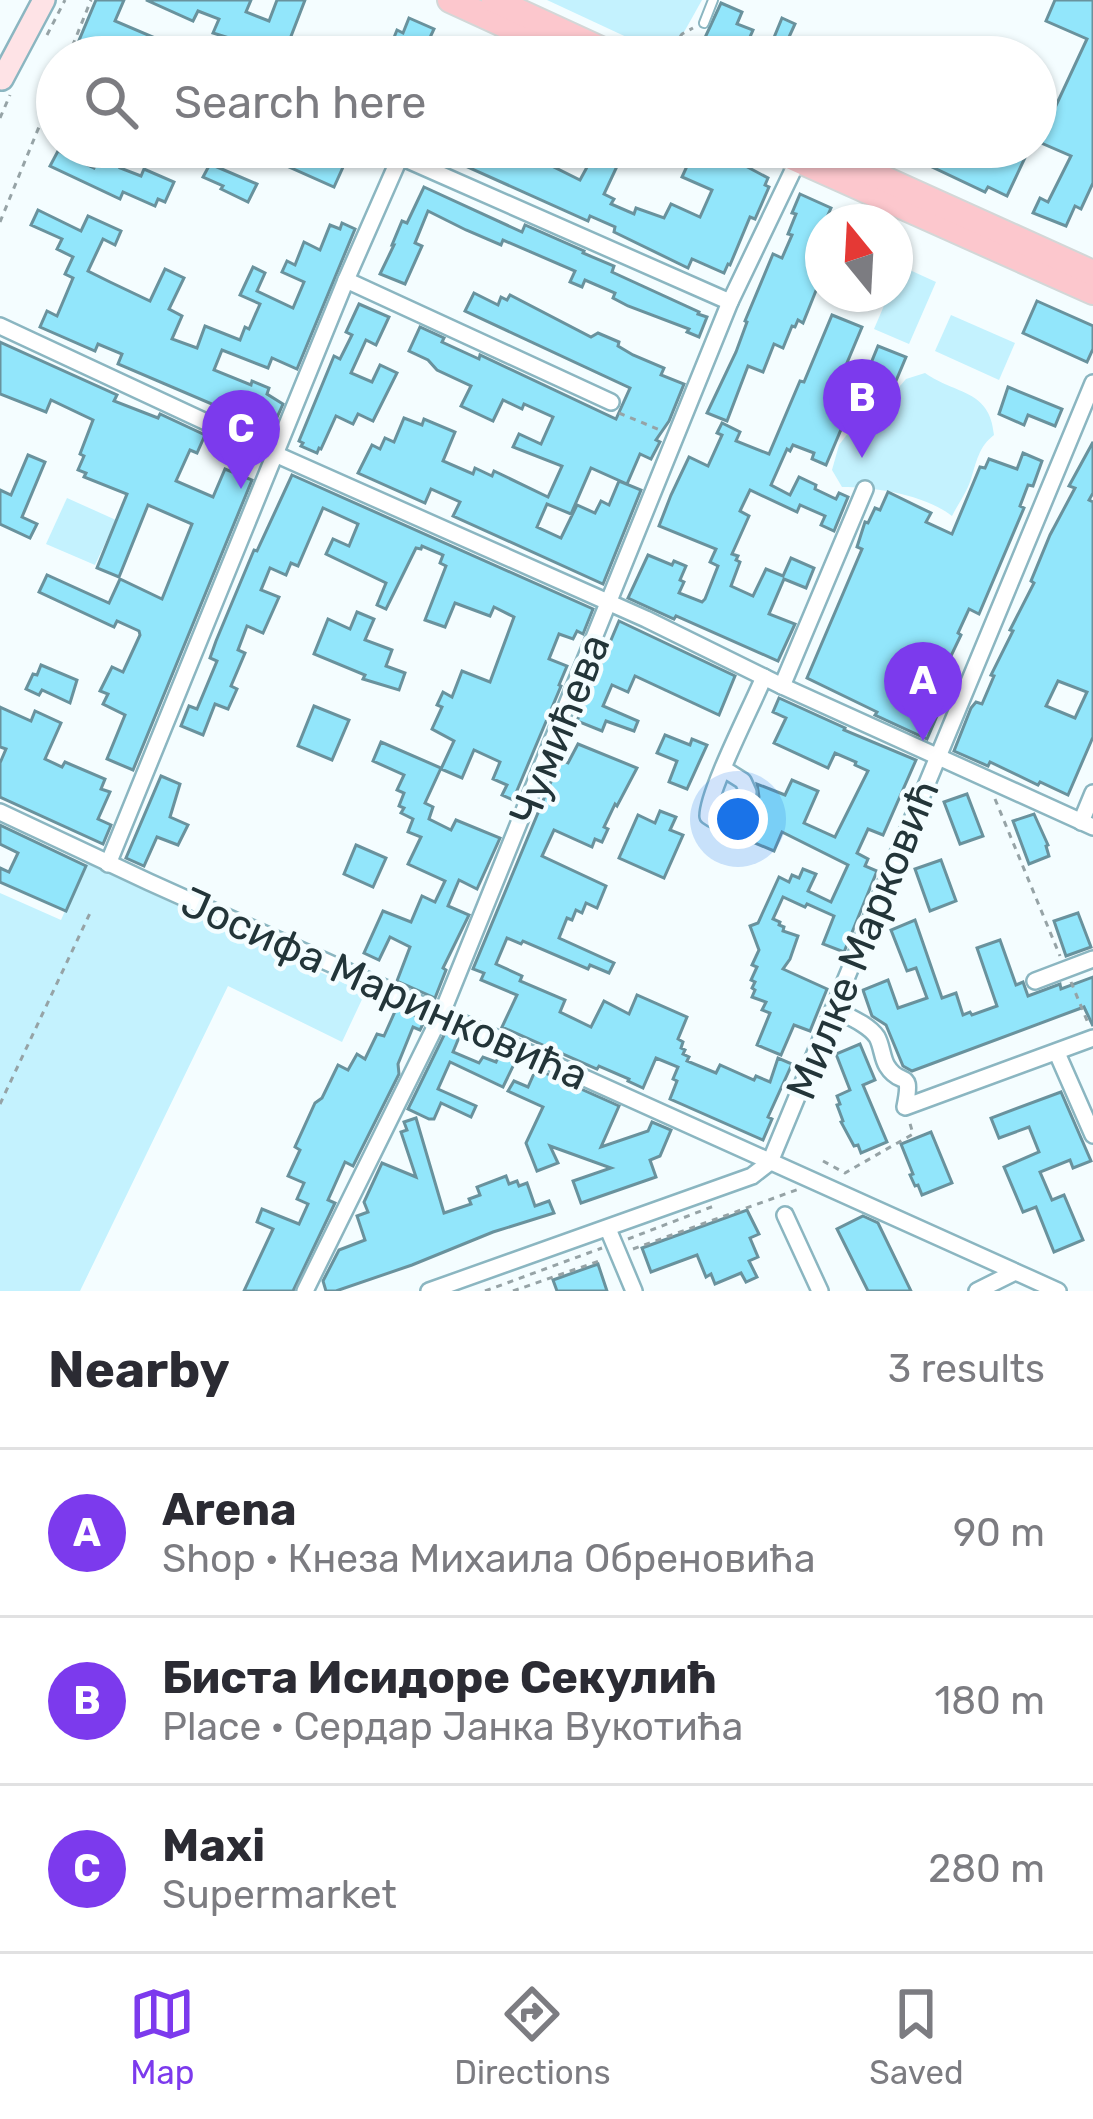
<!DOCTYPE html>
<html lang="en">
<head>
<meta charset="utf-8">
<style>
	:root { --surface:#fff; --page:#f2f2f3; --text:#2b2b33; --muted:#7c7c81; --line:#e1e1e2; --accent:#7c3aed }
	body { margin:0; font-family:Rubik,sans-serif; background:var(--page); color:var(--text) }
	.compass { position:absolute; left:805px; top:204px; width:108px; height:108px; border-radius:50%; background:var(--surface); box-shadow:0 3px 9px #0004; rotate:342deg }
	.you { position:absolute; left:738px; top:819px; width:42px; height:42px; margin:-30px; border:9px solid #fff; border-radius:50%; background:#1a73e8; box-shadow:0 0 0 18px #1a73e833 }
	.badge { display:grid; place-items:center; width:78px; height:78px; border-radius:50%; background:var(--accent); color:#fff; font-size:39px; font-weight:700 }
	.pin { position:absolute; translate:-50% -99px; filter:drop-shadow(0 3px 6px #0008) }
	.pin::after { content:''; position:absolute; top:63px; width:42px; height:36px; background:inherit; clip-path:polygon(0 0,100% 0,50% 100%) }
	.list { margin:0; padding:0; list-style:none }
	h2 { display:flex; justify-content:space-between; align-items:center; height:156px; margin:0; padding:0 48px; font-size:51px }
	h2 small { font-size:39px; font-weight:400; color:var(--muted) }
	.list li { display:grid; grid-template-columns:78px 1fr auto; gap:36px; align-items:center; box-sizing:border-box; height:168px; padding:0 48px; border-top:3px solid var(--line) }
	.list b { display:block; font-size:45px; white-space:nowrap }
	.list p { margin:0; font-size:39px; white-space:nowrap; color:var(--muted) }
	.list em { font-size:39px; font-style:normal; color:var(--muted) }
	.icon { flex:none; width:66px; height:66px; fill:none; stroke:currentColor; stroke-width:2; stroke-linecap:round; stroke-linejoin:round }
	.map { position:relative; flex:none; width:1093px; height:1291px; overflow:hidden }
	.search { position:absolute; background:var(--surface); box-shadow:0 3px 9px #0004; left:36px; right:36px; top:36px; height:132px; display:flex; align-items:center; gap:30px; box-sizing:border-box; padding:0 42px; border-radius:66px; color:var(--muted); font-size:45px }
	.sheet { height:660px; background:var(--surface) }
	nav { display:flex; justify-content:space-around; align-items:center; box-sizing:border-box; height:168px; border-top:3px solid var(--line); background:var(--surface); font-size:33px; color:var(--muted) }
	nav a { display:grid; justify-items:center; gap:6px }
	nav .on { color:var(--accent) }
	.map>svg:first-child { display:block }
	.green { fill:#c4f2fe }
	.building { fill:#92e6fb; stroke:#69929d; stroke-width:3; fill-rule:evenodd }
	.lines { fill:none; stroke-linecap:round; stroke-linejoin:round }
	.lane-casing { stroke:#8bb6c1; stroke-width:12 }
	.street-casing { stroke:#8bb6c1; stroke-width:20 }
	.secondary-casing { stroke:#8bb6c1; stroke-width:26 }
	.primary-casing { stroke:#d3d7d7; stroke-width:28 }
	.path { stroke:#96a3a6; stroke-width:3; stroke-dasharray:6 6; stroke-linecap:butt }
	.lane { stroke:#fff; stroke-width:8 }
	.street { stroke:#fff; stroke-width:15 }
	.secondary { stroke:#fee3e6; stroke-width:21 }
	.primary { stroke:#fcc7cd; stroke-width:24 }
	.labels { text-anchor:middle; stroke-width:9; stroke-linejoin:round; paint-order:stroke }
	.street-label { font-size:42px; fill:#233539; stroke:#f4fdff }
</style>
</head>
<body>
<div class="map">
<svg width="1093" height="1291" viewBox="0 0 1093 1291">
	<rect width="100%" height="100%" fill="#f4fdff"/>
	<g class="green">
		<path d="M547 0H702L674 50 663 54Z"/>
		<path d="M901 266 936 282 909 344 874 329 889 294H895V280Z"/>
		<path d="M951 315 1015 343 999 380 935 351Z"/>
		<path d="M925 373C956 395 990 389 994 435 979 446 976 463 971 479 967 492 958 504 952 516 925 495 876 487 842 487L832 470 839 445 855 424 881 431 894 412 893 394 906 379Z"/>
		<path d="M67 498 116 520 95 565 46 544Z"/>
		<path d="M86 863 365 993 342 1042 228 986 80 1291H0V893L61 920Z"/>
	</g>
	<g class="building">
		<path d="M96 0H124L115 21 160 40 153 57H141L107 42 100 57H72Z"/>
		<path d="M146 0H251L246 12 269 21 277 0H305L283 57H254L258 47 213 33 219 19 198 11 193 21Z"/>
		<path d="M1055 0H1093V183L1081 209 1075 206 1066 226 1033 213 1040 198 1048 202 1071 156 1039 142 1087 39 1046 21Z"/>
		<path d="M721 3 742 12 737 24 753 30 742 55 725 47 721 57H696Z"/>
		<path d="M409 18 434 29 421 57H392L397 47 391 45 397 30 403 33Z"/>
		<path d="M782 18 795 24 789 37 832 57H766Z"/>
		<path d="M244 147H329L348 156 334 187Z"/>
		<path d="M423 147H494L506 153 509 147H554L546 163 580 180 598 147H626L604 194 614 199 611 204 634 214 636 208 664 218 671 204 700 217 712 190 682 177 688 164 651 147H710L768 178 765 185 769 187 755 219 750 217 730 265 728 264 724 273 692 259 688 268 614 232 615 227 590 216 588 221Z"/>
		<path d="M913 147H947L986 164 997 147H1030L1007 196 988 187 985 192 909 156Z"/>
		<path d="M104 148 124 158 120 168 141 176 144 169 174 182 165 202 158 199 155 206 123 192 120 199 50 166 58 151 94 168Z"/>
		<path d="M210 164 257 184 248 202 221 189 223 186 203 177Z"/>
		<path d="M424 187 522 232 525 225 584 251 583 253 614 266 612 272 699 312 698 314 707 317 699 337 687 332 689 329 628 306 613 298 615 293 585 280 582 287 570 282 575 271 503 240 501 245 466 230 428 211 415 243 422 246 405 284 380 274 394 245H392L402 221 407 223Z"/>
		<path d="M800 194 831 208 815 244 821 246 819 253 823 254V273L803 323 798 320 795 327 792 326 783 348 774 344 763 372 748 366 727 421 707 413 736 352 747 322 745 321 773 254 782 258 792 235 788 234 796 214 792 213Z"/>
		<path d="M38 210 81 231 88 216 121 231 115 245 103 239 88 271 110 282 150 301 165 269 184 278 169 309 182 316 172 339 197 348 205 326 240 340 245 327 249 329 260 304 240 295 253 267 265 273 257 291 293 308 304 282 282 272 287 261 295 265 304 242 320 250 330 225 340 229 342 223 355 229 297 369 272 358 268 368 222 350 214 370 251 385 252 381 269 388 267 394 283 404 274 424 249 414 247 420 225 412 226 410 118 364 122 354 98 344 95 351 40 327 47 311 57 316 73 278 65 274 73 257 57 249 62 239 31 225Z"/>
		<path d="M474 293 498 305 501 297 507 300 510 295 591 337 598 333 619 342 618 346 633 355 664 368 661 375 684 384 669 421 656 440 660 442 651 459 640 454 627 484 591 468 571 514 547 504 537 527 561 538 577 505 595 513 601 501 609 505 619 481 641 490 603 584 453 516 460 502 431 489 425 503 358 473 372 445 380 449 385 438 394 442 404 418 422 425 424 419 455 432 443 461 473 474 475 468 492 476 494 471 548 497 562 466 513 447 519 434 541 444 553 417 524 404 522 409 503 400 493 421 461 406 471 386 437 370 428 360 409 351 420 327 444 338 442 342 479 359 480 355 616 419 630 388 465 311Z"/>
		<path d="M1037 301 1093 326V349L1087 362 1023 333Z"/>
		<path d="M359 304 389 317 376 345 366 340 351 373 372 382 380 365 397 373 373 421 358 414 353 424 336 416 321 449 319 448 317 453 301 446 303 443 299 441 334 356 340 359 352 335 346 332Z"/>
		<path d="M832 315 862 327 839 382 860 390 878 346 906 357 885 407 889 409 881 427 848 413 826 465 812 459 814 453 793 445 790 451 787 449 771 485 790 495 799 477 816 485 815 489 836 499 839 493 848 497 834 531 821 525 825 516 800 505 797 512 750 490 740 511 749 516 732 554 738 556 736 560 740 562 731 586 753 596 766 569 783 576 791 558 814 568 806 588 784 579 769 614 795 624 778 661 676 616 674 619 628 598 648 555 672 565 674 561 686 566 680 580 684 582 679 593 702 602 705 599 718 566 710 562 716 549 659 526 671 495 689 457 708 466 722 435 717 433 722 423 740 432 736 441 769 454 800 381 804 382Z"/>
		<path d="M0 342 117 395 114 401 158 418 160 414 205 435 197 453 190 450 176 481 213 497 225 469 252 480 133 770 107 759 125 715 103 704 108 694 100 691 112 667 123 672 140 635 139 631 117 621 114 627 39 592 47 575 109 603 120 579 162 599 192 524 148 505 119 577 97 568 127 494 84 477 86 473 78 470 84 456 80 454 93 420 51 400 46 412 0 394Z"/>
		<path d="M1008 387 1062 409 1055 426 1028 415 1024 425 999 414Z"/>
		<path d="M1093 442V493L1089 500 1093 502V737L1068 795 1040 782 1038 785 990 762 988 766 954 751 971 708 976 702 982 704 994 676 991 675 1013 631 1010 630 1034 583 1031 581 1050 535 1075 488 1069 486ZM1058 681 1087 692 1075 718 1046 706Z"/>
		<path d="M1023 453 1042 461 1033 486 1028 485 1020 506 1024 508 979 614 969 609 958 633 961 635 938 683 949 688 927 739 875 715 877 712 807 678 862 549 857 547 865 522 868 523 875 508 880 510 888 492 931 513 926 522 952 534 980 467 985 468 989 459 1017 469Z"/>
		<path d="M28 455 45 462 22 517 37 524 30 538 0 524V490L11 495Z"/>
		<path d="M292 475 593 609 583 634 577 631 573 639 559 634 549 659 567 666 559 685 561 686 513 800 502 795 507 785 493 779 500 762 474 750 462 778 441 769 454 741 432 729 442 707 437 705 443 692 452 697 462 671 490 682 514 617 494 607 490 616 455 603 445 627 425 620 446 566 440 563 443 555 422 546 421 549 416 548 386 609 377 605 386 583 326 554 333 539 349 546 358 524 323 508 298 566 291 563 286 575 270 568 261 590 279 597 263 633 247 626 238 650 245 653 231 686 237 689 228 709 215 704 203 735 181 726 189 706 197 709 217 661 210 658 216 641 254 550 257 551Z"/>
		<path d="M357 612 374 619 365 640 392 650 386 666 405 673 399 690 363 679 365 675 314 654 328 619 350 629Z"/>
		<path d="M619 621 735 676 719 715 635 676 628 692 612 685 603 706 638 721 634 731 606 721 602 731 577 721Z"/>
		<path d="M41 665 77 680 70 703 42 690 39 695 26 689 33 674 37 675Z"/>
		<path d="M779 698 845 728 844 730 916 760 883 835 868 829 857 853 868 859 865 866 877 871 844 952 823 944 834 916 807 904 805 907 783 897 773 919 780 922 779 925 784 927 783 931 798 936 790 959 783 969 827 989 810 1031 794 1025 781 1055 757 1045 770 1013 762 1010 766 1002 752 997 755 990 752 988 755 982 751 980 757 967 752 965 759 950 750 926 758 923 779 877 789 882 792 875 799 878 803 869 816 874 808 891 831 902 848 865 782 832 774 851 736 835 759 797 757 784 785 795 792 780 818 791 804 823 835 837 868 771 855 765 856 762 835 753 828 768 774 743 786 718 773 712Z"/>
		<path d="M314 706 349 720 332 760 298 746Z"/>
		<path d="M0 707 31 721 35 711 61 723 45 759 62 767 65 762 105 779 101 789 110 792 98 819 111 825 103 844 0 797V763L6 749 0 747Z"/>
		<path d="M665 735 690 745 692 739 707 745 687 789 669 782 677 761 657 753Z"/>
		<path d="M381 742 441 768 425 803 433 807 429 819 451 830 456 820 500 838 477 889 459 880 448 906 469 915 443 968 446 970 435 998 397 981 410 947 390 937 379 960 364 953 383 911 411 922 422 896 435 902 445 881 408 864 421 837 408 832 413 819 401 813 404 808 399 806 404 793 397 790 404 775 373 761Z"/>
		<path d="M578 744 637 768 617 806 615 804 604 827 608 829 602 842 595 839 592 847 554 830 542 856 606 886 597 908 586 903 582 913 576 910 572 920 567 918 559 938 614 963 609 973 590 965 588 969 523 941 521 944 507 938 496 964 522 976 520 981 565 1000 560 1012 591 1027 604 1001 629 1014 637 995 687 1017 678 1039 683 1042 681 1048 685 1050 683 1054 689 1057 687 1061 716 1073 720 1065 754 1080 756 1076 770 1082 778 1058 792 1064 768 1117 772 1119 763 1140 670 1099 677 1081 673 1079 678 1067 656 1058 643 1088 628 1081 629 1079 599 1066 597 1069 502 1027 517 995 481 980 484 973 473 969 560 760 568 763Z"/>
		<path d="M161 776 180 784 170 817 188 825 178 845 157 837 144 866 126 858Z"/>
		<path d="M967 794 983 836 960 844 944 802Z"/>
		<path d="M660 811 676 817 670 830 683 835 664 878 619 858 638 815 655 823Z"/>
		<path d="M1034 814 1048 845 1046 846 1049 856 1029 864 1013 821Z"/>
		<path d="M0 825 86 866 66 911 0 882V868L9 872 18 853 0 844Z"/>
		<path d="M356 845 386 858 373 887 344 874Z"/>
		<path d="M941 860 956 901 930 911 915 869Z"/>
		<path d="M1078 913 1091 947 1066 956 1054 921Z"/>
		<path d="M915 920 942 998 956 993 963 1015 970 1012 972 1015 997 1006 977 948 1000 940 1016 985 1023 982 1028 996 1060 984 1061 989 1093 977V1026L1084 1007 912 1071 903 1066 886 1025 872 1016 863 990 888 980 898 1008 927 998 916 968 907 971 891 930Z"/>
		<path d="M397 1007 425 1020 420 1030 413 1027 398 1064 399 1074 353 1166 345 1162 328 1200 335 1203 293 1291H244L273 1229 257 1222 262 1209 299 1224 308 1204 297 1199 304 1183 288 1176 300 1150 295 1147 315 1103 322 1098 338 1065 348 1070 357 1054 365 1059 377 1034 384 1036Z"/>
		<path d="M447 1029 460 1035 453 1052 479 1063 483 1057 496 1062 500 1053 516 1060 503 1087 450 1062 438 1089 476 1106 471 1117 441 1103 434 1119H429L408 1109Z"/>
		<path d="M860 1044 875 1080 863 1085 887 1142 861 1153 858 1145 854 1146 841 1122 843 1121 837 1105 840 1104 837 1096 850 1090 836 1054Z"/>
		<path d="M536 1069 619 1106 601 1147 648 1131 652 1122 671 1130 660 1156 650 1160 656 1177 581 1203 573 1181 611 1168 550 1146 558 1163 537 1171 526 1143 543 1107 508 1091 514 1081 528 1087Z"/>
		<path d="M1061 1092 1091 1161 1073 1168 1070 1160 1040 1172 1052 1200 1064 1195 1083 1240 1054 1252 1036 1207 1023 1212 1004 1167 1039 1152 1029 1127 999 1138 991 1118Z"/>
		<path d="M416 1118 444 1213 471 1204 469 1199 480 1195 477 1187 506 1176 509 1184 517 1181 519 1186 527 1183 535 1206 549 1201 554 1213 493 1232 412 1265 336 1291H326L323 1281 339 1250 365 1240 357 1216 368 1212 364 1202 382 1163 416 1177 401 1132 407 1130 404 1122Z"/>
		<path d="M931 1132 952 1183 922 1195 918 1185 915 1186 910 1175 913 1174 901 1144Z"/>
		<path d="M747 1210 759 1234 750 1238 758 1257 749 1261 757 1277 746 1282 741 1273 715 1284 711 1274 706 1277 697 1255 651 1272 642 1248Z"/>
		<path d="M863 1216 878 1223 911 1291H868L837 1229Z"/>
		<path d="M598 1264 607 1291H557L553 1280Z"/>
	</g>
	<g class="lines">
		<g class="lane-casing">
			<path id="lane" d="M704 23 713 0"/>
		</g>
		<g class="street-casing">
			<g id="street">
				<path d="M378 147 730 302"/>
				<path d="M346 280 611 402"/>
				<path d="M0 326 275 454 646 619 782 686 1093 827"/>
				<path d="M782 686 865 489"/>
				<path d="M724 769 743 781 748 792C741 809 728 831 708 816 708 791 752 706 764 677"/>
				<path d="M0 812 149 882 1058 1291"/>
				<path d="M1081 822 1093 793"/>
				<path d="M108 864 346 280 400 157"/>
				<path d="M1035 981 1093 959"/>
				<path d="M834 1009C847 1016 868 1024 877 1037 882 1046 882 1058 887 1066 901 1089 913 1066 905 1107L1093 1038"/>
				<path d="M1057 1053 1093 1135"/>
				<path d="M785 1215 820 1291"/>
				<path d="M608 1229 634 1291"/>
				<path d="M305 1291 442 1013 730 302 798 160"/>
				<path d="M429 1291 752 1176 770 1162 1093 383"/>
				<path d="M977 1291 1015 1272"/>
			</g>
		</g>
		<g class="secondary-casing">
			<path id="secondary" d="M2 79 44 0"/>
		</g>
		<g class="primary-casing">
			<g id="primary">
				<path d="M450 0 574 57"/>
				<path d="M494 0 618 57"/>
				<path d="M769 147 1093 292"/>
				<path d="M814 147 1093 273"/>
			</g>
		</g>
		<g class="path">
			<path d="M47 35 65 0"/>
			<path d="M633 45 658 57"/>
			<path d="M68 57 91 0"/>
			<path d="M667 57 682 34 693 28"/>
			<path d="M0 118 10 95"/>
			<path d="M0 222 57 83"/>
			<path d="M619 413 660 430"/>
			<path d="M995 799 1060 956"/>
			<path d="M1071 982 1088 1023"/>
			<path d="M0 1104 91 911"/>
			<path d="M823 1161 845 1173 913 1134 909 1120"/>
			<path d="M628 1239 714 1206"/>
			<path d="M633 1249 799 1189"/>
			<path d="M485 1291 602 1248"/>
			<path d="M513 1291 602 1260"/>
		</g>
		<use href="#lane" class="lane"/>
		<use href="#street" class="street"/>
		<use href="#secondary" class="secondary"/>
		<use href="#primary" class="primary"/>
	</g>
	<g class="labels">
		<g class="street-label">
			<text transform="translate(559 729) rotate(-68)" y="15">Чумићева</text>
			<text transform="translate(862 939) rotate(-68)" y="15">Милке Марковић</text>
			<text transform="translate(385 988) rotate(24)" y="15">Јосифа Маринковића</text>
		</g>
	</g>
</svg>
<svg class="compass" viewBox="-18 -18 36 36"><path d="M0-13l5 13h-10z" fill="#e53935"/><path d="M0 13l5-13h-10z" fill="#7c7c81"/></svg>
<div class="you"></div>
<div class="pin badge" style="left:923px;top:741px">A</div>
<div class="pin badge" style="left:862px;top:458px">B</div>
<div class="pin badge" style="left:241px;top:489px">C</div>
<div class="search"><svg class="icon" aria-label="search" viewBox="0 0 24 24"><circle cx="10" cy="10" r="6"/><path d="M15 15l6 6"/></svg>Search here</div>
</div>
<section class="sheet">
<h2>Nearby<small>3 results</small></h2>
<ul class="list">
<li><span class="badge">A</span><div><b>Arena</b><p>Shop · Кнеза Михаила Обреновића</p></div><em>90 m</em></li>
<li><span class="badge">B</span><div><b>Биста Исидоре Секулић</b><p>Place · Сердар Јанка Вукотића</p></div><em>180 m</em></li>
<li><span class="badge">C</span><div><b>Maxi</b><p>Supermarket</p></div><em>280 m</em></li>
</ul>
</section>
<nav>
<a class="on"><svg class="icon" aria-label="map" viewBox="0 0 24 24"><path d="M3 6l6-2 6 2 6-2v14l-6 2-6-2-6 2zM9 4v14M15 6v14"/></svg>Map</a>
<a><svg class="icon" aria-label="directions" viewBox="0 0 24 24"><path d="M12 3l9 9-9 9-9-9zM9 14v-3h6M13 9l2 2-2 2"/></svg>Directions</a>
<a><svg class="icon" aria-label="saved" viewBox="0 0 24 24"><path d="M7 4h10v16l-5-4-5 4z"/></svg>Saved</a>
</nav>
</body>
</html>
